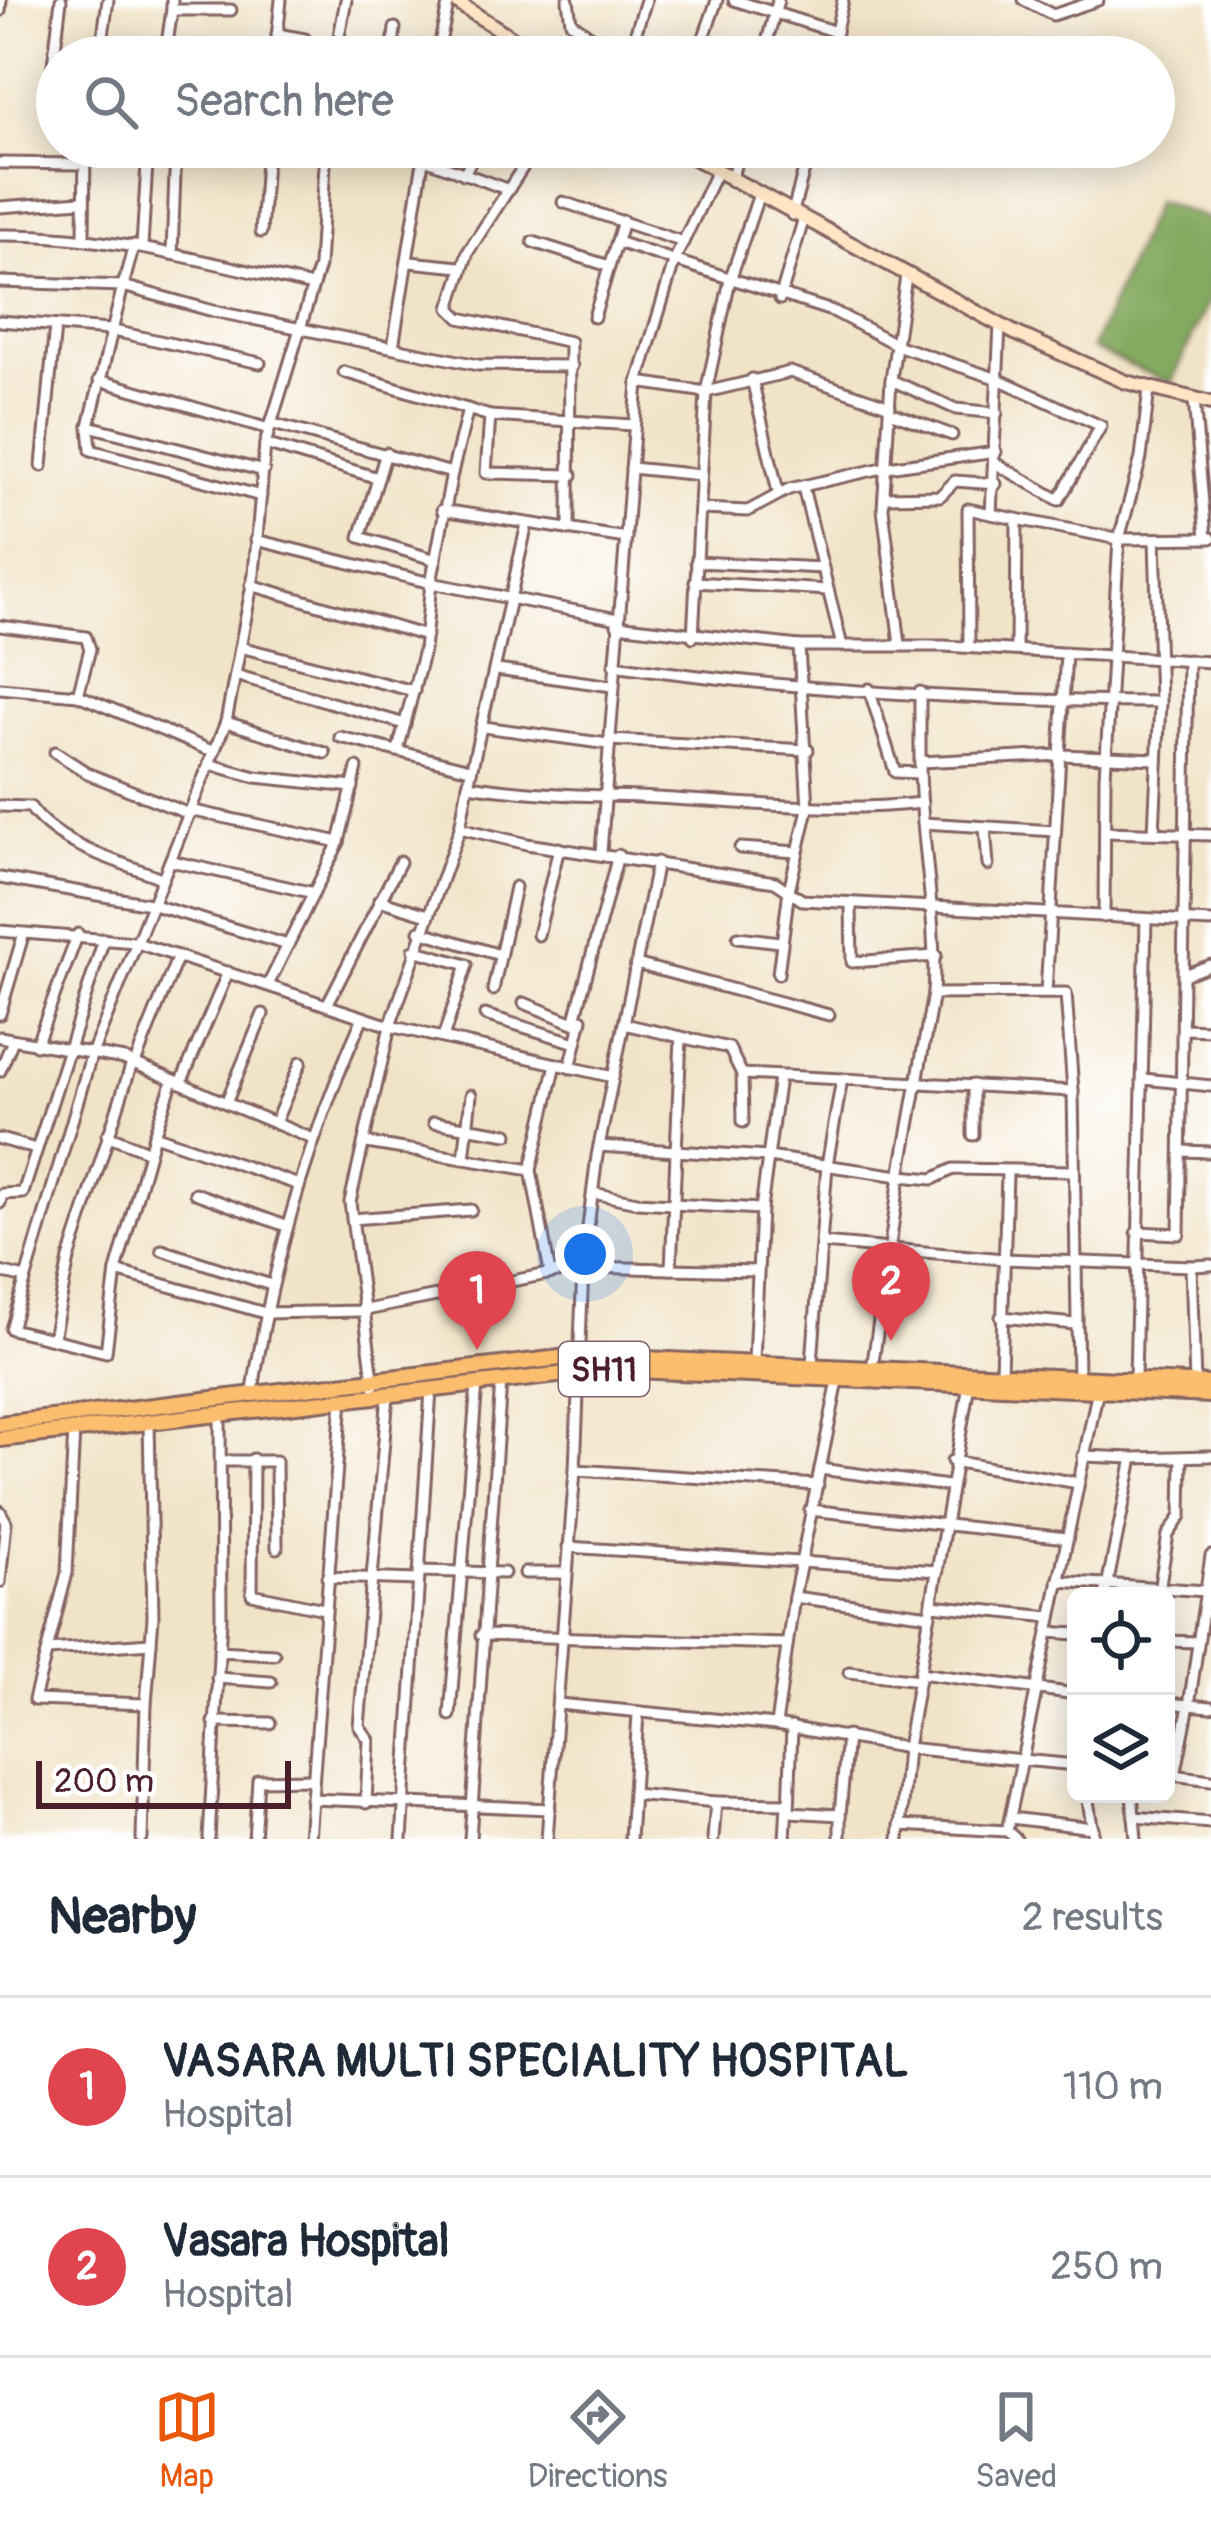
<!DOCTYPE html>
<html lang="en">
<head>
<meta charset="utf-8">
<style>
	:root { --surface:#fff; --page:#f6f6f7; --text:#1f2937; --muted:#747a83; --line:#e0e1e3; --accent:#ea580c }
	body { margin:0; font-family:Pangolin,sans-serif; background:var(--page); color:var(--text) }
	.controls { position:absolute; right:36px; bottom:36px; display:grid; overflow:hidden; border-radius:18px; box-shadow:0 6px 30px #0003 }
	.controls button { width:108px; height:108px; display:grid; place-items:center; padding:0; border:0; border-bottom:3px solid var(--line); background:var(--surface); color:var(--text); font:60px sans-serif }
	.scale { position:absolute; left:36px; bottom:30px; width:255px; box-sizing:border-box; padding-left:12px; border:6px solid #4a1f2b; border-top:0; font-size:33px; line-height:42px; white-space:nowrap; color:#4a1f2b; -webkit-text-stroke:9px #fff; paint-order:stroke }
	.you { position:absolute; left:585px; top:1254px; width:42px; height:42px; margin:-30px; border:9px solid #fff; border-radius:50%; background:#1a73e8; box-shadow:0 0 0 18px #1a73e833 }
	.badge { display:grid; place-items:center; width:78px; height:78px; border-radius:50%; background:var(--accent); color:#fff; font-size:39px; font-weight:700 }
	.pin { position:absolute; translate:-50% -99px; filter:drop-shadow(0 3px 6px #0008) }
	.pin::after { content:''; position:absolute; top:63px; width:42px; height:36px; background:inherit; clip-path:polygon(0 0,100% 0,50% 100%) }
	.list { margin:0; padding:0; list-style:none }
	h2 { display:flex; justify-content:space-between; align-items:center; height:156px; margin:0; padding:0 48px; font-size:51px }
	h2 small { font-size:39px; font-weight:400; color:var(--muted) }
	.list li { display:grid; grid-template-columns:78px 1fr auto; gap:36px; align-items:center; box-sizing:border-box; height:180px; padding:0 48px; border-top:3px solid var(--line) }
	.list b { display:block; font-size:45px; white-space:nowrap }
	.list p { margin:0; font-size:39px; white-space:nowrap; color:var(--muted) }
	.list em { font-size:39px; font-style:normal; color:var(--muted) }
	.icon { flex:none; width:66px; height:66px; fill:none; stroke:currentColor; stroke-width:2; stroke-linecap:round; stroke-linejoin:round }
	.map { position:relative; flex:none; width:1211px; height:1839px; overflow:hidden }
	.search { position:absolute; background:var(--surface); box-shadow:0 6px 30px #0003; left:36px; right:36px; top:36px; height:132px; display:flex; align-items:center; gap:30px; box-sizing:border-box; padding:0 42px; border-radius:66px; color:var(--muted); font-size:45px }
	.sheet { height:516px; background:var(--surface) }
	nav { display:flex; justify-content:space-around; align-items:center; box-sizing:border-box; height:168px; border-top:3px solid var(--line); background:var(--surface); font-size:33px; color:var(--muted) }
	nav a { display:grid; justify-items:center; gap:6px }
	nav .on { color:var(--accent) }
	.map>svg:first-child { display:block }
	.forest { fill:#84aa61; stroke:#676446; stroke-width:3 }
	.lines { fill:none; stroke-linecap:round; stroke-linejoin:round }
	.street-casing { stroke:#846462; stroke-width:15 }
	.secondary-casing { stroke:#846462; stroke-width:18 }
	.primary-casing { stroke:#846462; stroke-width:20 }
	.street { stroke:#fff; stroke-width:9 }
	.secondary { stroke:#fde5c5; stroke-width:12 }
	.primary { stroke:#fbbd6e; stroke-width:14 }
	.labels { text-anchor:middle; stroke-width:12; stroke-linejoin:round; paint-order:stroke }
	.shield { fill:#fff; stroke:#80626b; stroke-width:3 }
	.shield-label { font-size:33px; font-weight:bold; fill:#4a1f2b }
</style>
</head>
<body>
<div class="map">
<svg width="1211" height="1839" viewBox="0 0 1211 1839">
	<rect width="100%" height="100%" fill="#fff"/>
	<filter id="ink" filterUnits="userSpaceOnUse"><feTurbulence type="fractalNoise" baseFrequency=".00833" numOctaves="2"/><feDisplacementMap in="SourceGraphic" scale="24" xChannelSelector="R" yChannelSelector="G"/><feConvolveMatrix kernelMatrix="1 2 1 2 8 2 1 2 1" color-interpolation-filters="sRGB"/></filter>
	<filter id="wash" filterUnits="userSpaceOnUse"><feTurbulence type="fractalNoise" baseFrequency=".004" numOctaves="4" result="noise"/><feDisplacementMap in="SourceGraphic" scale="48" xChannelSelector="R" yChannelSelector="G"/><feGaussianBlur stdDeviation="2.7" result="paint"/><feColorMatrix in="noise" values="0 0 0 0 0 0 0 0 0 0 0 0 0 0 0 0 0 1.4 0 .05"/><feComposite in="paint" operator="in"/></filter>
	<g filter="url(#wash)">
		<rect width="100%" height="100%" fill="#f1e3c7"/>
		<path class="forest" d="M1156 201 1211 220V296L1171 383 1092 349Z"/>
	</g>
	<g filter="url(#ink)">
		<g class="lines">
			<g class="street-casing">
				<g id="street">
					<path d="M172 0V10H231"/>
					<path d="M568 0 571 22 619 57"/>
					<path d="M734 0 836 32"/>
					<path d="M1024 0 1053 15 1098 0"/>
					<path d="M0 11 1 0"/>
					<path d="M277 34 305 39"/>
					<path d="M100 57 108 0"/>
					<path d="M165 57 172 10"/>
					<path d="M275 57 281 0"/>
					<path d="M335 57 346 0"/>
					<path d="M392 57 395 28"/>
					<path d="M437 57 449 0"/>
					<path d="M628 57 646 0"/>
					<path d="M697 57 717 0"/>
					<path d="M763 57 778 0"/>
					<path d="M830 57 843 0"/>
					<path d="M51 81 61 0"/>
					<path d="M424 147 430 161 509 190"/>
					<path d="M536 147 468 252 450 308 460 318 570 342 569 530"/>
					<path d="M0 163 83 164"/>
					<path d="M464 174 478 147"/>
					<path d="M731 181 740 147"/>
					<path d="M563 202 683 242"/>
					<path d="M0 207 81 201"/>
					<path d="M792 215 810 147"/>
					<path d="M261 232 267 147"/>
					<path d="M0 235C108 234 208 262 312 286"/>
					<path d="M84 237 85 147"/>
					<path d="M533 242 609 266"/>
					<path d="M617 242 835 312 899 346 998 379 1101 426 1059 500 995 463"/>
					<path d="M142 246 148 147"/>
					<path d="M172 254 176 147"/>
					<path d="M410 262 460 267"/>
					<path d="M0 282 123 286 134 245"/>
					<path d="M780 299 803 221"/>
					<path d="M594 317 623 221"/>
					<path d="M0 321 109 330 260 363"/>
					<path d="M393 347 424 155"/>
					<path d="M344 372 490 416"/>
					<path d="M752 379 778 492"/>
					<path d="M99 380 269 429"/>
					<path d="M891 380 956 409 997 413"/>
					<path d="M638 382 706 392 790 372 890 406"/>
					<path d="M1194 400 1206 538"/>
					<path d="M890 412 952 435"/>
					<path d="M89 426 264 471"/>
					<path d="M265 444 378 478"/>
					<path d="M386 453 360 537 436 560"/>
					<path d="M42 466 55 326"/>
					<path d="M631 468 701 475"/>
					<path d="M452 473 468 409"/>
					<path d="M572 475 486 473 490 416 633 425"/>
					<path d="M803 487 842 646"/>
					<path d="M261 496 91 450 89 426 123 286 213 311 478 365 572 366"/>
					<path d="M884 497 940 496 955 481 996 484"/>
					<path d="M701 509 748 511 789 489 887 467 996 452"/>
					<path d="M442 510 626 538"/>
					<path d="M991 514 1119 539 1211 538"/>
					<path d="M256 540 431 583 452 473 270 423"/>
					<path d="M696 562 823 568"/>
					<path d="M695 582 828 590"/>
					<path d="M251 585 426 636"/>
					<path d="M617 625 799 646H944L1211 662"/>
					<path d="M0 626 86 637 90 649 78 695"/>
					<path d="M693 637 706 392 730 280 758 197"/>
					<path d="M900 644 883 509 891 380 906 276"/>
					<path d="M240 647 414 691"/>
					<path d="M969 647 968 509 991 514 1000 325"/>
					<path d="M1016 650 1017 520"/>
					<path d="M614 665C794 691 978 701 1160 702L1155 539"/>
					<path d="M497 670 612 686"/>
					<path d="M235 675 405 724"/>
					<path d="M0 688 78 695 214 752"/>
					<path d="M869 689 895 772 920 773"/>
					<path d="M920 692V762L1061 755 1156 759"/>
					<path d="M226 722 325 753"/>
					<path d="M484 727 608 744"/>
					<path d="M340 737 470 769"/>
					<path d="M609 740 808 750"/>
					<path d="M398 750 424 650 431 583 618 619"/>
					<path d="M55 752 89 774 189 814"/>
					<path d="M209 764 256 777 353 787"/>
					<path d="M468 785 527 524"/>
					<path d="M0 806 30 807C59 847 117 860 161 878"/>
					<path d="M194 811 339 842"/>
					<path d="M923 823 1055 831"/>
					<path d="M985 827 988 865"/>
					<path d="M460 828 468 785C515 792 559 795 606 796 713 798 815 815 922 803"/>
					<path d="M1105 832 1211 835"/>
					<path d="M1154 833 1160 702"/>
					<path d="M740 848 797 852"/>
					<path d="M601 852 638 382 675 259 716 173"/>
					<path d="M171 861 314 893"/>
					<path d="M0 878 150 904 288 945"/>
					<path d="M379 900 428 915"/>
					<path d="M851 905 852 962 936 956"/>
					<path d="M1104 917 1105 777 1119 539 1141 458 1149 389"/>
					<path d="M0 931 134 942 390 1026 460 828 527 844 775 882 802 900 1211 922"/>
					<path d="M420 931 500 955"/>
					<path d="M538 935 559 848"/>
					<path d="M738 937 780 942"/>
					<path d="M414 950 467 965 443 1038"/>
					<path d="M636 964 829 1015"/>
					<path d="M228 972 181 1083 226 1103 263 1014"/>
					<path d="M778 974 789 890 808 809 799 646"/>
					<path d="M1184 975 1211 965"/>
					<path d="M268 985 339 842 357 768"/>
					<path d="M493 990 515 887"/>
					<path d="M1046 993 1066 653"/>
					<path d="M933 994 900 1176 933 1179 953 1169 1073 1171"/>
					<path d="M524 1003 574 1023"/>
					<path d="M327 1005 400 862"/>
					<path d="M0 1014 23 936"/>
					<path d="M485 1015 576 1043"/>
					<path d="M624 1024 729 1048 742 1074"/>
					<path d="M1183 1029 1211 1030"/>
					<path d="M0 1037 124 1059 181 1083"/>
					<path d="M36 1045 78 934"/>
					<path d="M135 1063 178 956"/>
					<path d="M570 1068 582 1019 574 1023 618 855"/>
					<path d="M0 1071 13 1040"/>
					<path d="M1144 1079 1211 1086"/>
					<path d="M1073 1091 1078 1376"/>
					<path d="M226 1103 313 1139"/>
					<path d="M434 1122 508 1134"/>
					<path d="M743 1122 742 1074 842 1079"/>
					<path d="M275 1123 301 1062"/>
					<path d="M107 1135 147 1151"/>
					<path d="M154 1135 173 1080"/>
					<path d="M973 1135V1085"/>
					<path d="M0 1139 36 1149"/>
					<path d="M367 1143 531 1170 556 1064"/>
					<path d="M599 1146 768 1157 900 1176 872 1369"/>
					<path d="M1181 1151 1211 1152"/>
					<path d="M464 1159 471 1095"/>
					<path d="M531 1170 550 1273"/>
					<path d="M299 1185 154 1135 116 1271 265 1313 361 1311 583 1267 757 1271"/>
					<path d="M195 1193 286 1226"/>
					<path d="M593 1193 637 1202 761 1209"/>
					<path d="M0 1203 2 1194 23 1193 104 939"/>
					<path d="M352 1219 471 1210"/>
					<path d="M1137 1232 1179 1234 1188 660"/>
					<path d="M823 1243 1004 1259 1191 1266 1195 1383"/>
					<path d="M162 1250 271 1285"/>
					<path d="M1191 1266 1211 1265"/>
					<path d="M671 1269 681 1037"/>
					<path d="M116 1271 106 1352 11 1329 91 1056 226 722 254 574 265 444 319 266 326 147"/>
					<path d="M0 1272 25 1278"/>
					<path d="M1001 1317 1075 1324"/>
					<path d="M53 1339 69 1259 132 1063"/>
					<path d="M754 1361 761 1209 779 1077"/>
					<path d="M812 1363 827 1165 842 1079 1073 1091 1066 993 933 994C938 915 920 840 920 762"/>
					<path d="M1001 1373 1007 1173"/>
					<path d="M1135 1379 1146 919"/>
					<path d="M374 1386 350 1202 390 1026 613 1077"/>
					<path d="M252 1396C272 1263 308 1139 363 1017"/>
					<path d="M74 1429 67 1573 34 1700 146 1704 153 1617 149 1422"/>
					<path d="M1083 1456 1133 1458"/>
					<path d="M253 1459 252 1594 324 1609"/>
					<path d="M222 1461H276L277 1548"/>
					<path d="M952 1461 1078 1483"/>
					<path d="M820 1469 948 1486"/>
					<path d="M575 1470 818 1485"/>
					<path d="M810 1510 1067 1538"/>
					<path d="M0 1511 6 1522 0 1582"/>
					<path d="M568 1547 938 1571"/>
					<path d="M1211 1556 1189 1705 1211 1707"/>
					<path d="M419 1571 504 1573"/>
					<path d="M525 1573H566"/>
					<path d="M327 1577 418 1580"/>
					<path d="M1058 1581 1206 1591"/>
					<path d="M1105 1596 1133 1458 1211 1456"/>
					<path d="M1158 1596 1168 1535 1181 1516 1182 1458"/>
					<path d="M794 1597 930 1615"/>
					<path d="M932 1605 1051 1617"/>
					<path d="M1048 1632 1076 1634"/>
					<path d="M481 1635 786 1644"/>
					<path d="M1166 1641 1197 1642"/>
					<path d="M48 1650 151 1643"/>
					<path d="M219 1651 274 1654"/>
					<path d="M849 1672 919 1680"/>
					<path d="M920 1673 1076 1694"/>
					<path d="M217 1678 271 1682"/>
					<path d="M1166 1703 1189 1705 1175 1776"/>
					<path d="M558 1704 776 1725 907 1748 1022 1760 1007 1831"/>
					<path d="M450 1715 477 1384"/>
					<path d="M214 1722 270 1723"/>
					<path d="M776 1725 794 1597 839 1376"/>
					<path d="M792 1727 789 1812 840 1815V1839"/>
					<path d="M1076 1765 1022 1760 1098 1389"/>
					<path d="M1166 1774 1211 1780"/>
					<path d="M633 1794 716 1802 713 1839"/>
					<path d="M1087 1794 1094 1839"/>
					<path d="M1132 1794 1136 1839"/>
					<path d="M311 1799 550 1809"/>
					<path d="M716 1802 787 1803 785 1839"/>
					<path d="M366 1803 369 1740 359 1726 388 1395"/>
					<path d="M840 1815 847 1736"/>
					<path d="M1134 1817 1211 1823"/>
					<path d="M1011 1818 1093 1828"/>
					<path d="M900 1825 1007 1831 1016 1839"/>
					<path d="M142 1839 146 1704"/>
					<path d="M209 1839 221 1619 220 1413"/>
					<path d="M254 1839 258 1780 312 1779"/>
					<path d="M309 1839 342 1399"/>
					<path d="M402 1839 431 1390"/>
					<path d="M470 1839 501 1381"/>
					<path d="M547 1839 575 1470 583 1267 597 1156 657 862"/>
					<path d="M630 1839 638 1714"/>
					<path d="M899 1839 907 1748 969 1384"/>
				</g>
			</g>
			<g class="secondary-casing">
				<g id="secondary">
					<path d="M453 0 542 57"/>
					<path d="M674 147 1015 333 1126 382 1211 403"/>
				</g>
			</g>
			<g class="primary-casing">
				<g id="primary">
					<path d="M0 1424 577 1356 1211 1384"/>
					<path d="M0 1439 610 1369 1211 1395"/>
				</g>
			</g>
			<use href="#street" class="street"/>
			<use href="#secondary" class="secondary"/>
			<use href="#primary" class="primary"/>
		</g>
	</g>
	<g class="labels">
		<rect class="shield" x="559" y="1342" width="90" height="54" rx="9"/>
		<g class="shield-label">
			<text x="604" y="1381">SH11</text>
		</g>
	</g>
</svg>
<div class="controls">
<button><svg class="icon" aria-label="locate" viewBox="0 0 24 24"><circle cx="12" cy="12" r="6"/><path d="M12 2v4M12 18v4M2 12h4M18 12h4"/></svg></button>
<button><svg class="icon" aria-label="layers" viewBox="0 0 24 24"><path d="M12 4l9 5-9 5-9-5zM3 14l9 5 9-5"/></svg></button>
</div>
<div class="scale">200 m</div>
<div class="you"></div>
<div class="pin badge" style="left:477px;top:1350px;background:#e0444e">1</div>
<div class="pin badge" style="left:891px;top:1341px;background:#e0444e">2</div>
<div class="search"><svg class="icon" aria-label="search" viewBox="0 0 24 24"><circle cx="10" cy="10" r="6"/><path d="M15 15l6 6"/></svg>Search here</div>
</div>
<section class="sheet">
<h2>Nearby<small>2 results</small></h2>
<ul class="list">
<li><span class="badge" style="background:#e0444e">1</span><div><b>VASARA MULTI SPECIALITY HOSPITAL</b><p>Hospital</p></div><em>110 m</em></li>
<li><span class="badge" style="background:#e0444e">2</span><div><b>Vasara Hospital</b><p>Hospital</p></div><em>250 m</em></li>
</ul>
</section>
<nav>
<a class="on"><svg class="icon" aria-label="map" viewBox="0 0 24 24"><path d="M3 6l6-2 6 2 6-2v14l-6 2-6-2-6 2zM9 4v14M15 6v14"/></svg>Map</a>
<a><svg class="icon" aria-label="directions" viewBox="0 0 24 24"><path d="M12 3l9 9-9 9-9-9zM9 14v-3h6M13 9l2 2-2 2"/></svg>Directions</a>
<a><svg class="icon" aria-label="saved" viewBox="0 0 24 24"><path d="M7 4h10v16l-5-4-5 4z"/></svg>Saved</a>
</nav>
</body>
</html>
